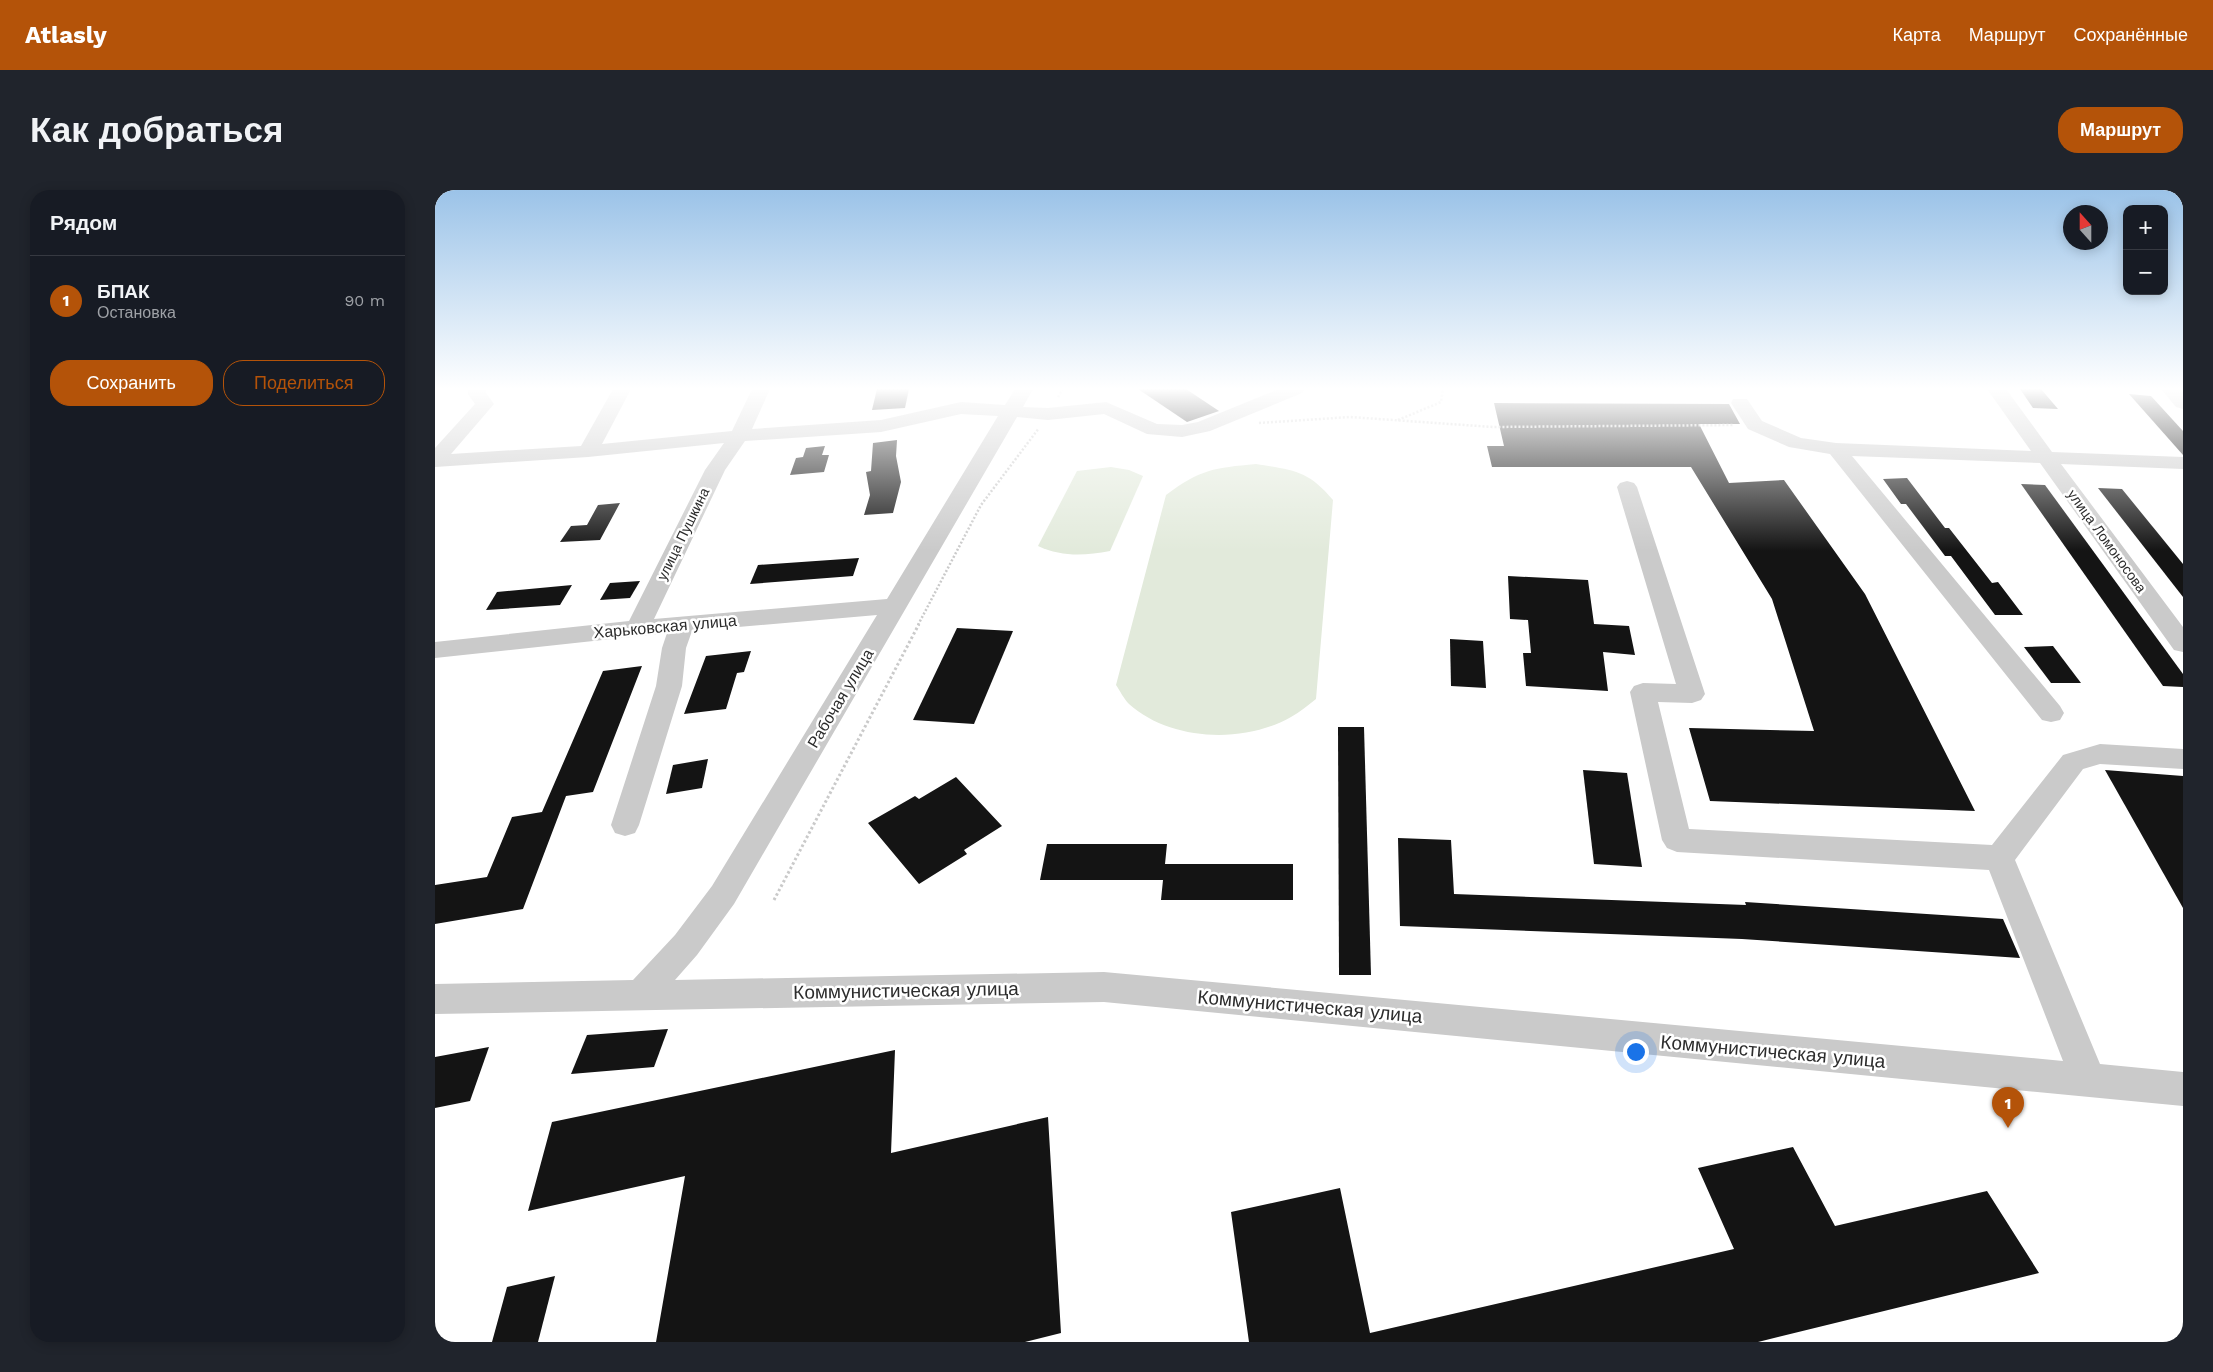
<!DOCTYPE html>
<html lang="ru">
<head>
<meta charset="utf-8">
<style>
	:root { --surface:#171b24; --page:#20242c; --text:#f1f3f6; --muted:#9ea1a6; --line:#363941; --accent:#b45309 }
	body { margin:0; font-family:"Work Sans",sans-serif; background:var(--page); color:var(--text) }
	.controls { position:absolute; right:15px; top:15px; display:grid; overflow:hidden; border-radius:10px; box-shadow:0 2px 12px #0003 }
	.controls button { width:45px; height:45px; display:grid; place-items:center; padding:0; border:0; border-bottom:1px solid var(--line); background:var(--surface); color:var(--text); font:25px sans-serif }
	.compass { position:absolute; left:1628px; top:15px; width:45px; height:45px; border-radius:50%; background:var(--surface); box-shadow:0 2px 12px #0003; rotate:339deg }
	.you { position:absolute; left:1200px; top:861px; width:18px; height:18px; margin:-12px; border:4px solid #fff; border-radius:50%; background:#1a73e8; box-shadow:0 0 0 8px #1a73e833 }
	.badge { display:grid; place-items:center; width:32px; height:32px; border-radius:50%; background:var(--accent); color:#fff; font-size:16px; font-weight:700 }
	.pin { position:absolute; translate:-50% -41px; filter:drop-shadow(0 1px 2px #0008) }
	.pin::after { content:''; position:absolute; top:26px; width:18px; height:15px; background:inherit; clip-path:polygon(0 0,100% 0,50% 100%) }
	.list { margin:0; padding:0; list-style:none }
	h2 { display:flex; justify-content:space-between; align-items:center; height:65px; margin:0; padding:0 20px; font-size:21px }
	h2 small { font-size:16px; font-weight:400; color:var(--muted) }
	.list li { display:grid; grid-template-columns:32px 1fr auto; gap:15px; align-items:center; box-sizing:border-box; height:90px; padding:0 20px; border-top:1px solid var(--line) }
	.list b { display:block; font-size:19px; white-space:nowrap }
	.list p { margin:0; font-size:16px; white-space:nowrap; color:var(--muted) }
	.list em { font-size:16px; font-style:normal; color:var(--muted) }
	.actions { display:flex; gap:10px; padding:15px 20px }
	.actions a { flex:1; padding:11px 0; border:1px solid var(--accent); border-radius:20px; text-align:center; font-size:18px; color:var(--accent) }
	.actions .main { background:var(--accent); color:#fff }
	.map { position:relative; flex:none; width:1748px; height:1152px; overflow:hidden; border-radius:20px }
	header { display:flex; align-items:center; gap:30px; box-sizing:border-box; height:70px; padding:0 25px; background:var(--accent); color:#fff }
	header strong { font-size:24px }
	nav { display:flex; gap:28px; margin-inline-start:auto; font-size:18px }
	.intro { display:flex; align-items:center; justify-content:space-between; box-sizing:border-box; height:120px; padding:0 30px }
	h1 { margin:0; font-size:35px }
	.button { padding:12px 22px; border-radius:20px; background:var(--accent); color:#fff; font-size:18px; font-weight:700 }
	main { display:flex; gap:30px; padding:0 30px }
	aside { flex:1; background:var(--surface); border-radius:20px; box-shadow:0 2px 12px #0003 }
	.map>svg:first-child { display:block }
	.green { fill:#e2eadb }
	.building { fill:#141414 }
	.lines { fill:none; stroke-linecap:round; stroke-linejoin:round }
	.path-far1 { stroke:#cacaca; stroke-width:2.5; stroke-dasharray:2 2; stroke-linecap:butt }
	.path { stroke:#cacaca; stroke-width:3; stroke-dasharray:2.5 2.5; stroke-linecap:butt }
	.minor { fill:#cacaca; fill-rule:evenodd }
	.labels { text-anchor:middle; stroke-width:5; stroke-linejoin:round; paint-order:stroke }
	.far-street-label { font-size:14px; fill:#2d2d2d; stroke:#fff }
	.street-label { font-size:16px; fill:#2d2d2d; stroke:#fff }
	.near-street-label { font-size:19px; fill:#2d2d2d; stroke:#fff }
</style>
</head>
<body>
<header>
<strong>Atlasly</strong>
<nav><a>Карта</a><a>Маршрут</a><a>Сохранённые</a></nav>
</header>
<div class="intro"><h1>Как добраться</h1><a class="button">Маршрут</a></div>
<main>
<aside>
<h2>Рядом<small></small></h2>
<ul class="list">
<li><span class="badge">1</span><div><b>БПАК</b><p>Остановка</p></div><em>90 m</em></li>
</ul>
<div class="actions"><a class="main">Сохранить</a><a>Поделиться</a></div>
</aside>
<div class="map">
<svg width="1748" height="1152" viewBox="0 0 1748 1152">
	<rect width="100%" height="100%" fill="#fff"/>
	<g class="green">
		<path d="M821 274C858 280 873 280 898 310L881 509C873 515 865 522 856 527 809 554 735 551 694 514 689 509 685 501 681 495L731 305C766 279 779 278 821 274Z"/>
		<path d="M676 277 694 280 708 286 675 361C649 366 627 367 603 356L642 281Z"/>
	</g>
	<g class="building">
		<path d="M442 199H474L470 218 437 220Z"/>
		<path d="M703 199H751L784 221 752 232Z"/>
		<path d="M1585 199H1606L1623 219 1598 218Z"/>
		<path d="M1694 204 1716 206 1748 241V265Z"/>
		<path d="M1059 213 1294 214 1305 234H1264L1294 293 1349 290 1430 404 1540 621 1275 611 1254 538 1379 541 1337 409 1256 277H1057L1052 256H1069Z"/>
		<path d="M462 250 461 266 466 292 458 323 429 325 435 305 431 282 436 281 438 253Z"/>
		<path d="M390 256 387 265H394L389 282 355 285 361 268 368 267 371 258Z"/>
		<path d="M1472 288 1510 338H1514L1557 393 1563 392 1588 425H1560L1516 366H1510L1471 314H1466L1448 289Z"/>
		<path d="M1586 294 1610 295 1748 484V497L1728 496Z"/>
		<path d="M1663 298 1687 299 1748 374V407Z"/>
		<path d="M185 313 165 350 125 352 136 336 152 335 163 315Z"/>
		<path d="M424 368 418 386 315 394 323 375Z"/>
		<path d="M1073 386 1153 390 1159 434 1194 436 1200 465 1168 462 1173 501 1091 496 1088 463H1096L1093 430 1075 429Z"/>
		<path d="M205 391 195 408 165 410 175 393Z"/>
		<path d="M137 395 125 415 51 420 62 402Z"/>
		<path d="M522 438 578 441 539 534 478 530Z"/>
		<path d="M1015 449 1048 451 1051 498 1016 496Z"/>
		<path d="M1618 456 1646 493H1616L1589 457Z"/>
		<path d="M316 461 309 482 302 483 291 519 249 524 271 466Z"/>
		<path d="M207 476 158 602 131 606 88 719 0 734V695L52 687 77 627 107 622 168 481Z"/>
		<path d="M903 537H929L936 785H904Z"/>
		<path d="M273 569 267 598 231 604 238 575Z"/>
		<path d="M1148 580 1192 583 1207 677 1159 674Z"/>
		<path d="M1670 580 1748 586V718Z"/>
		<path d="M521 587 567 636 529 660 532 664 484 694 433 633 480 606 484 609Z"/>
		<path d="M963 648 1016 650 1019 704 1311 715 1310 712 1568 729 1585 768 1307 749 965 736Z"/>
		<path d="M612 654H732L730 674H858V710H726L728 690H605Z"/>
		<path d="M233 839 219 877 136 884 152 845Z"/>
		<path d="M54 857 35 911 0 918V867Z"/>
		<path d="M460 860 456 963 613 927 626 1143 590 1152H221L250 986 93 1021 117 932Z"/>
		<path d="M1358 957 1400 1036 1552 1001 1604 1083 1323 1152H814L796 1022 905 998 935 1143 1299 1059 1263 978Z"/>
		<path d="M120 1086 103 1152H57L72 1097Z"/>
	</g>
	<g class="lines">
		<g class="path-far1">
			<path d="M623 207 628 199"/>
			<path d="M963 230 1006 212 1008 199"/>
			<path d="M824 233 915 227 1058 237 1299 235"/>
			<path d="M483 435 546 315 604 238"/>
		</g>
		<path class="path" d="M339 710 484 434"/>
		<g class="minor">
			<path d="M33 199H51V203L59 214 16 264 146 256 178 199H196L167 254 297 241 317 199H335L317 239 446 230 526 212 570 215 580 199H598L588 217 613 218 671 212 722 234 747 235 763 232 844 199H870L867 203 775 241 747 247 712 244 669 224 613 230 582 227 299 714 262 765 240 790 669 782 1628 871 1554 680 1242 662 1232 658 1227 650 1195 502 1199 496 1208 493 1241 494 1182 297 1185 293 1192 291 1199 293 1202 297 1270 504 1266 510 1257 513 1223 512 1254 639 1557 655 1628 565 1665 554 1748 559V579L1665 574 1648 579 1580 670 1665 874 1748 882V916L669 812 0 824V794L198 790 240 745 277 696 442 425 257 441 251 458 247 496 204 635 200 643 190 646 180 643 176 635 221 496 227 458 232 443 0 468V452L194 431 270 280 289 253 153 267 0 277V258L40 214 33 204ZM526 224 563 226 452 409 219 429 290 280 310 251 446 242Z"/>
			<path d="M1552 199H1571L1617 262 1748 267V279L1626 274 1748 437V462L1739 460 1605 273 1417 266 1625 516 1629 523 1625 530 1616 532 1607 530 1395 264 1354 257 1313 239 1296 213 1298 209H1312L1327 231 1366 248 1401 253 1596 261Z"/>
			<path d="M1726 199H1745L1748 202V219L1741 217Z"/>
		</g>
	</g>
	<linearGradient id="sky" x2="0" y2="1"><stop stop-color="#9bc3e8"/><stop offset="0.55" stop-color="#fff"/><stop offset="1" stop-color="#fff" stop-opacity="0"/></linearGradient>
	<rect width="1748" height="361" fill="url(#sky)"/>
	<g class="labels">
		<g class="far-street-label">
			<text transform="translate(248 344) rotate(-64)" y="5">улица Пушкина</text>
			<text transform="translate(1672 351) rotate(54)" y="5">улица Ломоносова</text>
		</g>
		<g class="street-label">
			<text transform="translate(230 436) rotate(-5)" y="6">Харьковская улица</text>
			<text transform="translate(405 508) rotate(-59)" y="6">Рабочая улица</text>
		</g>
		<g class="near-street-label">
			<text transform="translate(471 800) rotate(-1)" y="7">Коммунистическая улица</text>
			<text transform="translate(875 816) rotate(5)" y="7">Коммунистическая улица</text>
			<text transform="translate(1338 861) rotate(5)" y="7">Коммунистическая улица</text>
		</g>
	</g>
</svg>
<div class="controls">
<button>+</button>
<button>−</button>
</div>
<svg class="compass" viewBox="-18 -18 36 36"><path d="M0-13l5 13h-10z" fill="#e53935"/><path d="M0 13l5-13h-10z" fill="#9ea1a6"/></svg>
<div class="you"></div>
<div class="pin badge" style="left:1573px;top:938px">1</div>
</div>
</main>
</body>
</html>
